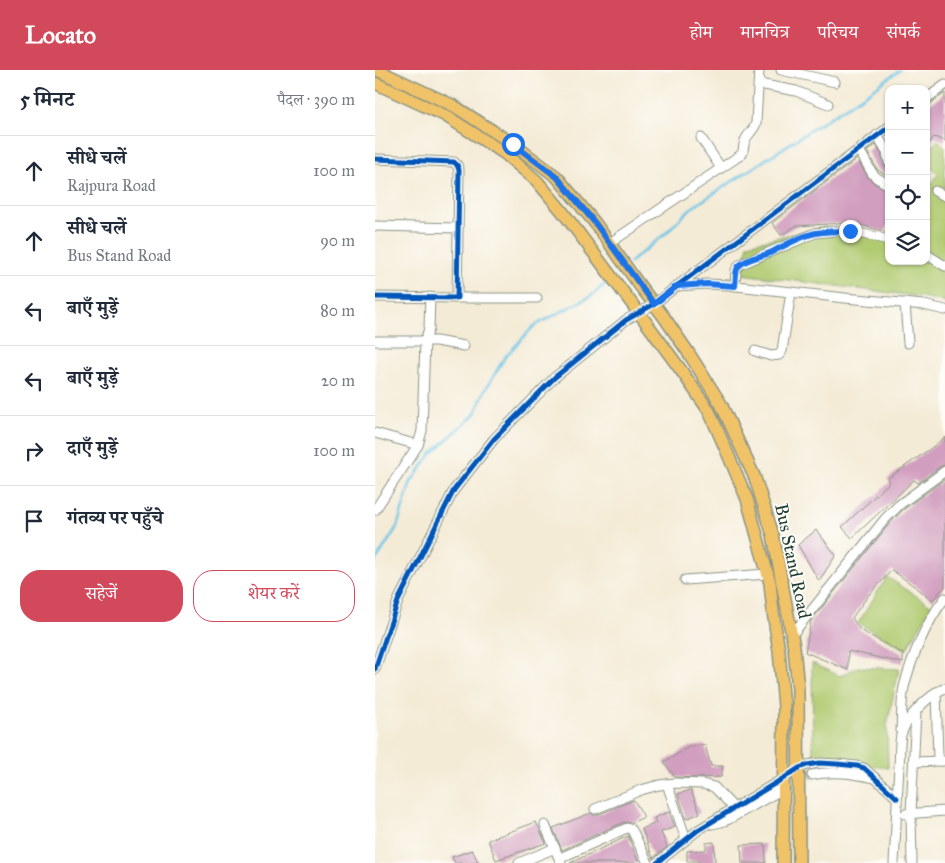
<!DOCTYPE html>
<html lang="hi">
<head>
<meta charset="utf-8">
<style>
	:root { --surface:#fff; --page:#f6f6f7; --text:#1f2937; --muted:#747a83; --line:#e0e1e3; --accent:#d1495b }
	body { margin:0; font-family:"IM FELL Great Primer","Noto Serif Devanagari",serif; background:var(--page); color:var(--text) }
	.controls { position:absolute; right:15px; top:15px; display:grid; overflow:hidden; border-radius:10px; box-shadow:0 1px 4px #0004 }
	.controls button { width:45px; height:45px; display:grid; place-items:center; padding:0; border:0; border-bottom:1px solid var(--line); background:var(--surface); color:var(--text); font:25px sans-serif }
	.stop { position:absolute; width:15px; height:15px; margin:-11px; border:4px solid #1a73e8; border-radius:50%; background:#fff }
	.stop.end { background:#1a73e8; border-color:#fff; box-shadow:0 1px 5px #0008 }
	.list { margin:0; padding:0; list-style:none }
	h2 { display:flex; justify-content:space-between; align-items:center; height:65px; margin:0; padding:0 20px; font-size:21px }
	h2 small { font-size:16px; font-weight:400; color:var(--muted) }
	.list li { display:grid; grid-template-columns:32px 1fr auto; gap:15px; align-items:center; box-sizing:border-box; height:70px; padding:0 20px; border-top:1px solid var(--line) }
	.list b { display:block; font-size:19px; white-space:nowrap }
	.list p { margin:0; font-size:16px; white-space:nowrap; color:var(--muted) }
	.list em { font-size:16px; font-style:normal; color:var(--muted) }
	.actions { display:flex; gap:10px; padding:15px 20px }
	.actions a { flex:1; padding:11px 0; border:1px solid var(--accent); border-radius:20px; text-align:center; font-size:18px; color:var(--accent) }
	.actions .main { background:var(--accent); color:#fff }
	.icon { flex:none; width:28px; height:28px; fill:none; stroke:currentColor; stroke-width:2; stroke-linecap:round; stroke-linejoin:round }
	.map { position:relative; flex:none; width:570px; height:793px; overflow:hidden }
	header { display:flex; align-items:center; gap:30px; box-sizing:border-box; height:70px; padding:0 25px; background:var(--accent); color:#fff }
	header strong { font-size:24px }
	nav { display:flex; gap:28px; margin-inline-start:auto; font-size:18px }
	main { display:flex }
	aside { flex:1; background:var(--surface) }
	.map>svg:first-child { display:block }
	.green { fill:#b1cb71; stroke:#688452 }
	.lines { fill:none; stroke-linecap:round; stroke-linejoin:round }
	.stream { stroke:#69c3e6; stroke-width:2.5 }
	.building { fill:#d19ebf }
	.minor-tunnel { stroke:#c9c8b6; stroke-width:9; stroke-dasharray:9 4.5; stroke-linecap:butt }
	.minor-casing { stroke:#8a9485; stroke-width:11 }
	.major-casing { stroke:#8a9485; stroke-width:14 }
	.minor { stroke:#fff; stroke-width:9 }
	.major { stroke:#f1c369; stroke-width:11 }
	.cycleway-casing { stroke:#fdfcf7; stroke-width:8 }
	.cycleway { stroke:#0057b8; stroke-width:5 }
	.route { stroke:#1a73e8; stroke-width:6 }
	.labels { text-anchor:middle; stroke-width:4; stroke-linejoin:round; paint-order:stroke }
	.street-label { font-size:18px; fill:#1f3d34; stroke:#fdfcf7 }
</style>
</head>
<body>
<header>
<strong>Locato</strong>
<nav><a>होम</a><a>मानचित्र</a><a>परिचय</a><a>संपर्क</a></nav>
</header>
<main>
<aside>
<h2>5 मिनट<small>पैदल · 390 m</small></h2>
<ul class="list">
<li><svg class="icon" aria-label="ahead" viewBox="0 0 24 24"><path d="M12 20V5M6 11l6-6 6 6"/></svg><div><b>सीधे चलें</b><p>Rajpura Road</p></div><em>100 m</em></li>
<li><svg class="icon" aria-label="ahead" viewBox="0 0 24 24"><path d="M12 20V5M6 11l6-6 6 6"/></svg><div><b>सीधे चलें</b><p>Bus Stand Road</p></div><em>90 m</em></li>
<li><svg class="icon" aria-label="left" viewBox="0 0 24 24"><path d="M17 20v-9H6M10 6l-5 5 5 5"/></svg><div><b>बाएँ मुड़ें</b></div><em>80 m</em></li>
<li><svg class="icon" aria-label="left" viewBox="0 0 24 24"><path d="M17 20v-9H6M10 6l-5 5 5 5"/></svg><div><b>बाएँ मुड़ें</b></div><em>20 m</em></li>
<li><svg class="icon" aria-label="right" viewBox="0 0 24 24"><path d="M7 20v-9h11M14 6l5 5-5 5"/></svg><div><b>दाएँ मुड़ें</b></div><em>100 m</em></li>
<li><svg class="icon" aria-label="arrive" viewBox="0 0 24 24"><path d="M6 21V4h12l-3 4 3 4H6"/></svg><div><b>गंतव्य पर पहुँचे</b></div></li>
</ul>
<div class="actions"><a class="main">सहेजें</a><a>शेयर करें</a></div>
</aside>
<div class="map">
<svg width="570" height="793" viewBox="0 0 570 793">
	<rect width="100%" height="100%" fill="#fdfcf7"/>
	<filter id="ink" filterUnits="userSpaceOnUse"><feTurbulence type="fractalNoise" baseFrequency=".02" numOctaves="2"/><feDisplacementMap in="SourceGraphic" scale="10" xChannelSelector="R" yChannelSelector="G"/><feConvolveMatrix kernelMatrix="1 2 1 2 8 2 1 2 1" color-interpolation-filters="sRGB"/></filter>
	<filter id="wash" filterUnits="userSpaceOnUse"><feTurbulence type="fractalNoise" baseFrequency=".0096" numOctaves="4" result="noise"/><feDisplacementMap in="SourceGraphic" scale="20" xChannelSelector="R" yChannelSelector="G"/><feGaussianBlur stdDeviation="1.12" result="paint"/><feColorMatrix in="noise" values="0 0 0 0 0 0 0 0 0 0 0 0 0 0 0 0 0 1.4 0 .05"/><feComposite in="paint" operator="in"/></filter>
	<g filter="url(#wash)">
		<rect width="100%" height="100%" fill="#f4ebd6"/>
		<g class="green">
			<path d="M563 70 570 77V232L547 227 366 204 373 174 448 157 514 170V191H551V123L563 104 551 94V84Z"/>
			<path d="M512 507 557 536 531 580 483 553Z"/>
			<path d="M437 593 465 606 483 597 524 599 512 656 513 698 438 688Z"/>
		</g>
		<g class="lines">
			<g class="stream">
				<path d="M254 193 290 164 315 139 497 20 525 0"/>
				<path d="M0 492 22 457 36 412 56 384 100 344 109 322 130 287 159 256 216 226 235 210"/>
			</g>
		</g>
		<g id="blocks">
			<g class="building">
				<path d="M570 23V71L559 67 551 77V35L555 34Z"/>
				<path d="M501 75 506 84 509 96 514 98V108L502 99 492 81Z"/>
				<path d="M482 89 493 107 499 113 514 121V153L510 162 472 151 469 153 421 156 406 165 397 153Z"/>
				<path d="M570 367V395L566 396 543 413 539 410 477 468 467 457 515 412 512 409 559 376Z"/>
				<path d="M570 409V517L558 530 517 500 495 524V523L477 548 485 560 528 584V593L473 581V600L430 582 436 551 515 453 528 440Z"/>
				<path d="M441 460 461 485 444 511 423 475Z"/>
				<path d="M330 675 336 696H348L346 707 322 708 300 707 289 692 314 677Z"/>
				<path d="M316 720 325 743 311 749 303 724Z"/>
				<path d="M259 730 269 747 256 753 249 752 187 780 178 758 216 743 219 745H222Z"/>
				<path d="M294 742 300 757 286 762 292 777 278 788 267 759 281 753 279 748Z"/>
				<path d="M161 752 171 773 121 790 113 770Z"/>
				<path d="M253 766 264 793H195Z"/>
				<path d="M339 772 340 793H324V791H312V781L331 780V773Z"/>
				<path d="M390 774 391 793H367L366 775Z"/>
				<path d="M97 780 104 793H80L77 787Z"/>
			</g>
		</g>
	</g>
	<g filter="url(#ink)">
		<use href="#blocks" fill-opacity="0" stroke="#8a9485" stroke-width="1"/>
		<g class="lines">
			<path class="minor-tunnel" d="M406 720 437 705"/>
			<g class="minor-casing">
				<g id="minor">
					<path d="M406 0 460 12"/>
					<path d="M384 14 421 21 453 34"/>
					<path d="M551 29 570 15"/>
					<path d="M502 65 512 82 514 92"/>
					<path d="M326 68 346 98"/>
					<path d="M484 80 497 103 502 108 514 115"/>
					<path d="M0 89 79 92 82 95 84 100 82 228 0 227"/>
					<path d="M560 121 570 126"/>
					<path d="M0 156 83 158"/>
					<path d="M235 173 367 84C369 79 368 76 370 71 372 64 379 61 381 53L384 0"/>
					<path d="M551 184 570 196"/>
					<path d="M302 216 332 214 353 215 470 228 549 235 570 240"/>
					<path d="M360 216 361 200 364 195 440 163 460 161H475L514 170"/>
					<path d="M82 228H162"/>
					<path d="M530 233 533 273"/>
					<path d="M0 271H61L89 276"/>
					<path d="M380 281 396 286 404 285 407 281 416 222"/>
					<path d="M0 363 43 375"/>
					<path d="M0 440 43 375 47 361 50 270 54 259 55 227"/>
					<path d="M310 510 392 504"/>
					<path d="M416 566 510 449 524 435 570 401"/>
					<path d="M0 599 23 531 79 420 119 369 180 307 194 296 251 250 279 234 302 216 514 57"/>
					<path d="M561 622 563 687 566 691H570"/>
					<path d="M526 661C527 647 526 631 529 617 536 589 551 552 570 528"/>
					<path d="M539 692 566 691"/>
					<path d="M437 705C458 700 479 704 500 708"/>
					<path d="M292 714 311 769"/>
					<path d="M220 739 266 720 284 715 300 713 327 714 339 717 359 738"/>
					<path d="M530 744 570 741"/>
					<path d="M337 754 346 752 354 749 406 720"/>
					<path d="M170 755 186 793"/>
					<path d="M185 788 252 758 256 759 258 762 273 793"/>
					<path d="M144 793 180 778"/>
					<path d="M282 793 323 760 409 708 424 698 432 695 445 693 462 694 482 696 489 698 522 728"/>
					<path d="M519 793C521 761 522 728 524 696 525 686 524 675 526 665 531 647 554 625 570 618"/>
					<path d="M537 793 536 744 541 641"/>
				</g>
			</g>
			<g class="major-casing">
				<g id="major">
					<path d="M2 0 79 36 138 74 182 107 220 153 265 216 289 247 313 282 346 334 380 408 398 465 419 577 423 619 424 793"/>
					<path d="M0 13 71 46 129 83 162 111 187 141 270 251 308 303 334 341 352 382 372 429 395 513 398 542 404 581 409 637 408 793"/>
				</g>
			</g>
			<use href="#minor" class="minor"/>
			<use href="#major" class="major"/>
			<g class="cycleway-casing">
				<g id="cycleway">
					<path d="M0 89 79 92 82 95 84 100 82 228 0 227"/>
					<path d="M0 599 23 531 79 420 119 369 180 307 194 296 251 250 279 234 302 216 514 57"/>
					<path d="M282 793 323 760 409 708 424 698 432 695 445 693 462 694 482 696 489 698 522 728"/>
				</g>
			</g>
			<use href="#cycleway" class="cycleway"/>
		</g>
	</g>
	<g class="lines" filter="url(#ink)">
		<path class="route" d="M138 74 182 107 220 153 279 234 302 216 332 214 360 216C361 210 360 202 363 197 369 189 385 187 395 183 409 176 425 166 441 163 452 161 464 161 475 161"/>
	</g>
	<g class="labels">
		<g class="street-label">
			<text transform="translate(418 491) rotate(78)" y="6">Bus Stand Road</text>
		</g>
	</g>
</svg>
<div class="controls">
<button>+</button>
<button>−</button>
<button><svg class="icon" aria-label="locate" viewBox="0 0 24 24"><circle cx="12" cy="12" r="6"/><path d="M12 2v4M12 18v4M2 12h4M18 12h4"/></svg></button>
<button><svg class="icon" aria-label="layers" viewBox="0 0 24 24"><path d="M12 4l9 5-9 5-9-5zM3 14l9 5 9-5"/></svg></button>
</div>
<div class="stop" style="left:138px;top:74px"></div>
<div class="stop end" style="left:475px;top:161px"></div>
</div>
</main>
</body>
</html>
